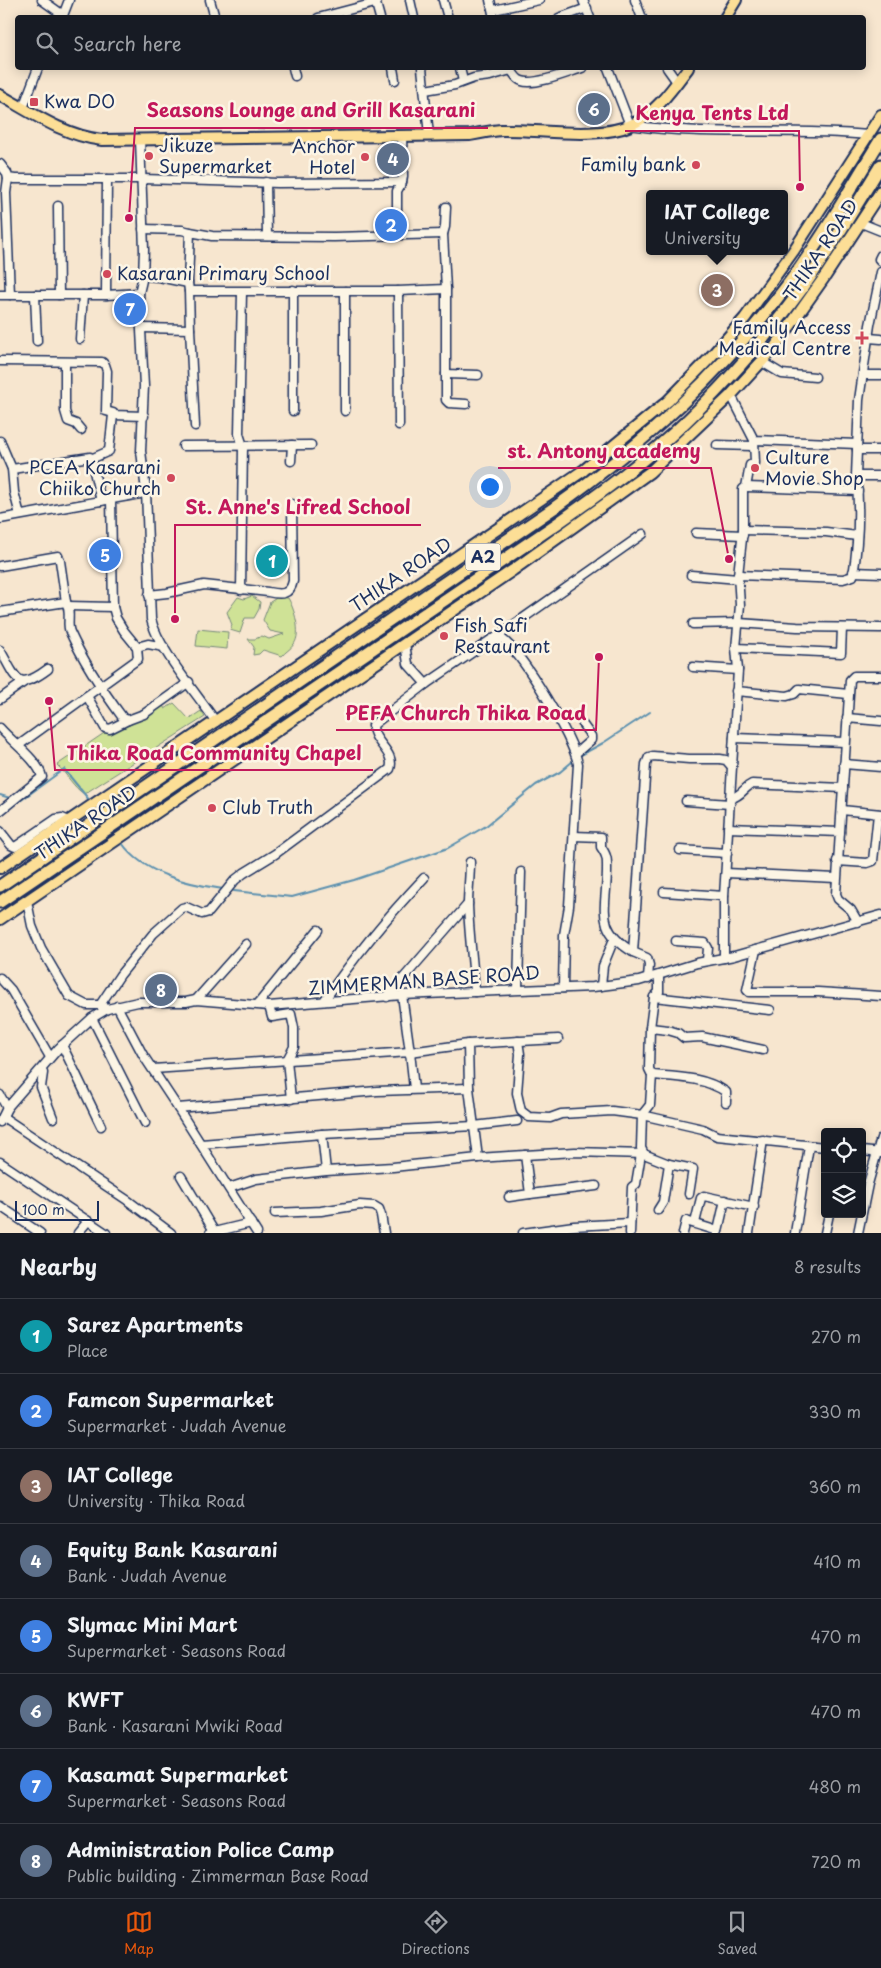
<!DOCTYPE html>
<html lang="en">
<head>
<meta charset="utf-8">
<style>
	:root { --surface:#171b24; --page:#242831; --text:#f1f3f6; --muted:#9ea1a6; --line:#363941; --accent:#ea580c }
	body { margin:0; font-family:"Playpen Sans",sans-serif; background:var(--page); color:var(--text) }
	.controls { position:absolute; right:15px; bottom:15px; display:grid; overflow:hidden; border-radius:5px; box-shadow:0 2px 12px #0003 }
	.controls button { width:45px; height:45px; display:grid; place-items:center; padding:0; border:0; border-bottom:1px solid var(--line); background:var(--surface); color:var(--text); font:25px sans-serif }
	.scale { position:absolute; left:15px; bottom:12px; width:84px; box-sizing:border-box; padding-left:5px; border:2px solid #1b2f5e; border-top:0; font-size:14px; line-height:18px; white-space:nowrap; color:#1b2f5e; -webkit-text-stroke:4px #fcf5e5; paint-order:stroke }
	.you { position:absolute; left:489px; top:486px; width:18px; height:18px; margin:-12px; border:4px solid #fff; border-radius:50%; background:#1a73e8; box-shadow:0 0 0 8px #1a73e833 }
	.badge { display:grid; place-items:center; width:32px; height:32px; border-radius:50%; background:var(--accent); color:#fff; font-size:16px; font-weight:700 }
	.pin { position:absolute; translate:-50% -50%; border:2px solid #fff; box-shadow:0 1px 5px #0006 }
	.popup { position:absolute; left:646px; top:190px; width:142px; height:65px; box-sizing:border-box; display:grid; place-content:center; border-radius:5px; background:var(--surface); filter:drop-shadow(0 1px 4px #0005); font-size:16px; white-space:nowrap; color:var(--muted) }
	.popup b { font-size:19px; color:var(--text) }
	.popup::after { content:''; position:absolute; left:50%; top:100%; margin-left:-10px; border:10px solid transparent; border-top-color:var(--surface) }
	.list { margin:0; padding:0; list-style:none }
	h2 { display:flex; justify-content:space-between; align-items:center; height:65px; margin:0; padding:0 20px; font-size:21px }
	h2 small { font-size:16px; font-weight:400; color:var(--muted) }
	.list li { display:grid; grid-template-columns:32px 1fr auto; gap:15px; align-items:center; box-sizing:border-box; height:75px; padding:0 20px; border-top:1px solid var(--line) }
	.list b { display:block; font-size:19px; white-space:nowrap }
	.list p { margin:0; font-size:16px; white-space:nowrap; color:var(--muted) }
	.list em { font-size:16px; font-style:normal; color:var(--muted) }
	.icon { flex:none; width:28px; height:28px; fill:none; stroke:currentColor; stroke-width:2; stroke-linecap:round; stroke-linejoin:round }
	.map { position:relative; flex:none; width:881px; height:1233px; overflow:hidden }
	.search { position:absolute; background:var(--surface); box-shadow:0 2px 12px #0003; left:15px; right:15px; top:15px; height:55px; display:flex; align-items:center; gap:12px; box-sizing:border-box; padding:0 18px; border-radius:5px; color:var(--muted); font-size:19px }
	.sheet { height:665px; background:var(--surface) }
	nav { display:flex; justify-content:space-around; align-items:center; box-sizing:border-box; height:70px; border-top:1px solid var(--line); background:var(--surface); font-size:14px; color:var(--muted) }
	nav a { display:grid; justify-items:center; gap:2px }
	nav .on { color:var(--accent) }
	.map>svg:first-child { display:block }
	.green { fill:#cfe296; stroke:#75887a }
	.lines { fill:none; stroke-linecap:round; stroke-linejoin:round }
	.stream { stroke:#5b90af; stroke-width:2 }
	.minor-casing { stroke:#1b2f5e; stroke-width:11 }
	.major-casing { stroke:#1b2f5e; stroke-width:14 }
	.highway-casing { stroke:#1b2f5e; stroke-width:15 }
	.minor { stroke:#fcf5e5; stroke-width:8 }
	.major { stroke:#fcde96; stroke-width:10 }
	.highway { stroke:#fcde96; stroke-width:11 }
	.poi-dot { fill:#d1495b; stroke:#fcf5e5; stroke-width:2 }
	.labels { text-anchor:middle; stroke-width:5; stroke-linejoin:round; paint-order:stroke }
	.shield { fill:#fcf5e5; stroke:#5e6a86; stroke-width:1 }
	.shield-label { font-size:16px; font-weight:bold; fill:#1b2f5e }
	.poi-label { font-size:18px; fill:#1b2f5e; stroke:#fcf5e5; text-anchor:start }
	.street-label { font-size:18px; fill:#1b2f5e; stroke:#fcf5e5 }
	.leader { fill:none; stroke:#c2185b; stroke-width:2 }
	.callout-dot { fill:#c2185b; stroke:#fcf5e5; stroke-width:2 }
	.callout-label { font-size:19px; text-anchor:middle; font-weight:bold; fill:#c2185b; stroke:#fcf5e5; stroke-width:5; stroke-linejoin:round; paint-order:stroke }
</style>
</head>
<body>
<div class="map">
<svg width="881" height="1233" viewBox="0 0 881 1233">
	<rect width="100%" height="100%" fill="#f7e6cf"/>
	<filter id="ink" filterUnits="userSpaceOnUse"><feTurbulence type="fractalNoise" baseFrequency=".02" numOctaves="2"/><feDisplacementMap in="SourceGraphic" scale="10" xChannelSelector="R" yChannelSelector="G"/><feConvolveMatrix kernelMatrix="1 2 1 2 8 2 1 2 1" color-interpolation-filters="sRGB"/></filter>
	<g filter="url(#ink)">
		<g class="green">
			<path d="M252 596 260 602 259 609 254 618H245L240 633 230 630 232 625 227 612 238 597 244 599Z"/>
			<path d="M278 597 288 598C294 608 302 633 294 644 291 649 285 652 282 656L263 650 259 654 253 655 254 647 248 639H255L262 636 269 639 284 634 270 631 263 620 270 602Z"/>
			<path d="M198 629 228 632 227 649 196 646Z"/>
			<path d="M174 703 189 719 201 711 205 717 84 794C73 787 67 774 57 765L119 723 162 704 165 709Z"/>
		</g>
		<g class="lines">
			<g class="stream">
				<path d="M581 755 603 743 650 712"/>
				<path d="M0 795 10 798"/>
				<path d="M20 801 64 769 90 801"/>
				<path d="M122 843C144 874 187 884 223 889"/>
				<path d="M234 891 292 897 354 880 448 848 486 826 536 785 560 772 573 761"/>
			</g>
			<g class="minor-casing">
				<g id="minor">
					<path d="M42 0 63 15"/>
					<path d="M210 0 215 18"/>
					<path d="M375 0 380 18"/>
					<path d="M410 0 414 18"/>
					<path d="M443 0 448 18"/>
					<path d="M490 0 494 18"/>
					<path d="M583 0 590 18"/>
					<path d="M635 0 642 18"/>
					<path d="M494 10 539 0"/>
					<path d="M62 18 69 0"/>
					<path d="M318 18 375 3"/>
					<path d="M559 18 587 8"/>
					<path d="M293 68 295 76"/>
					<path d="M393 68 395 80"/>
					<path d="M422 68 429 135"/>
					<path d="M460 68 463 81"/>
					<path d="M608 68 630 125C709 137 789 127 868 135"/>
					<path d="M667 68 677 82"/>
					<path d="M425 90 455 85 474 78 490 76 511 70C514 74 517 80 522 81 535 86 569 72 582 68"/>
					<path d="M23 108 38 68"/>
					<path d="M140 139 144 250 143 276 139 293 144 386 141 451 146 491 151 619C158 649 198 695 216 722"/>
					<path d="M0 164 7 173 8 178 15 179H142L278 183 402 182"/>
					<path d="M8 178 6 193 10 295"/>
					<path d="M266 182 267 236"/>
					<path d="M58 206 59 295"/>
					<path d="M446 207 445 227 443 234 446 289V400L449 403 466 404"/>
					<path d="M861 223 881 231"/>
					<path d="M143 229 182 230 190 232"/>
					<path d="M397 236V191L402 182 403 176 402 135"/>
					<path d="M881 255 879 259 881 261"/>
					<path d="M881 272 870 325 859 400 856 476H881"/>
					<path d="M143 276 159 277 188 283 189 291H398L446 289"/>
					<path d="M188 283 190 232 212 236 334 237 443 234"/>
					<path d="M189 291 190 329"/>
					<path d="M398 291 399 425"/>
					<path d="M0 295H106L139 293"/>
					<path d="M35 295 37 341"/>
					<path d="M106 295 107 179"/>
					<path d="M142 328 190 329 195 426"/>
					<path d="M869 338 881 339"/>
					<path d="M80 339 83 295"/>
					<path d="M0 361 102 362 105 365 107 371 106 411 113 413V415L144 416"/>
					<path d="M762 362 782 374 815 377"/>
					<path d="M65 363V411L68 421 76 424 81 430"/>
					<path d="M446 374 478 375"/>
					<path d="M864 375H881"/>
					<path d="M731 395 754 440 857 444"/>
					<path d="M293 411V290"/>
					<path d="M345 411V291"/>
					<path d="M0 441 12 469 14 492 20 515"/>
					<path d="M717 445 752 446 754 449"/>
					<path d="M183 446 311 445"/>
					<path d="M857 450H881"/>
					<path d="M91 459 101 501"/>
					<path d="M291 461 292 445"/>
					<path d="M12 469 90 457 91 459 109 451 113 415"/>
					<path d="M746 487 858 491"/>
					<path d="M0 519 140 494 146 491"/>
					<path d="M743 530 826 532 857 536"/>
					<path d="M696 533 743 535"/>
					<path d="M0 566 58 556 60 561 66 602 0 612"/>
					<path d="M853 572 881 573"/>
					<path d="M691 575 738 579"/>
					<path d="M738 575 843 579 853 576C858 544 860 508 856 476"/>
					<path d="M241 590 243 446 239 434 242 292"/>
					<path d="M149 595 167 593 204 585 268 592C281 595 290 595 293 581L292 504"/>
					<path d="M66 602C72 613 66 623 70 632 84 663 103 691 123 718L128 720 144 714 189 682"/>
					<path d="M68 606 113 607"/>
					<path d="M693 624 739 623 797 627 881 628"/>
					<path d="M495 638 643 534"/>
					<path d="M405 643 408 664 426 684 492 639H502C523 654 573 738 578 764L569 906 564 935 563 988"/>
					<path d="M137 647 148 644 164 647"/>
					<path d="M736 648 841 653 842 628"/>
					<path d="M0 650C16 677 16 693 48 669"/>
					<path d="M693 667 738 670"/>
					<path d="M736 691 787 696 794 694 799 689 848 694"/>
					<path d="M87 696 105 728 110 729 128 720"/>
					<path d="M0 699 24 682"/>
					<path d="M847 718 881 721"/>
					<path d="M0 728C11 741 39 761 42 777L0 811"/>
					<path d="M734 738 845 742"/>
					<path d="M19 745 138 659 137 647 124 631 116 618 113 607 111 499"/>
					<path d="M576 753 591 740V736L583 725"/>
					<path d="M844 764 881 767"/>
					<path d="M732 767 738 670 736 648 740 605 738 575 743 530V489L746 487 750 465 755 463 754 440"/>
					<path d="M730 799C743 795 743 788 752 784L843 788"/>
					<path d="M686 801 730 804"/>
					<path d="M842 810 881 814"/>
					<path d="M728 828 840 832 836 894 838 899 851 910 858 922"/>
					<path d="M0 831 11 845 15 847 56 819 62 818 69 821"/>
					<path d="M840 832 850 680 854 676H881"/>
					<path d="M574 836 601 837V847C608 857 607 860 607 872 606 911 595 929 633 952"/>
					<path d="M680 850 727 853"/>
					<path d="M837 861 867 863 873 861 878 814"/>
					<path d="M470 862C470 877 468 891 468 905 469 934 473 963 475 992"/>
					<path d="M726 873 836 878"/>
					<path d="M664 892 724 896"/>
					<path d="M27 901 32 926 41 948 69 996 86 1005H100L107 1009 138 1002H186L196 1000 269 1006 402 995 593 987 639 981 697 963 734 956 881 915"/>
					<path d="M676 941 705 943 708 948 707 960"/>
					<path d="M756 950 747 990 749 992H818L881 996"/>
					<path d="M0 978 11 990 50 1057"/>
					<path d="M648 979 649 965 647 958 633 952 646 764 649 757 653 756 689 759H720L726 760 732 767 724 896V958"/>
					<path d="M601 986 603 966 614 939"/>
					<path d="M518 989 521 872"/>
					<path d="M402 995 410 1052 468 1044 558 1039"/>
					<path d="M387 997 468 904"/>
					<path d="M654 997 770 1010"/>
					<path d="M196 1000 246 944"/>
					<path d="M324 1001C353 958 388 916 424 878"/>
					<path d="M258 1004 318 930"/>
					<path d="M100 1005 120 975 153 934 182 908 186 907 202 914 209 912 235 880 244 873 275 854 390 769C396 752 372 742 373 725L426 684"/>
					<path d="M117 1006 143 1055 174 1102 257 1233"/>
					<path d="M269 1006 272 1017 291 1014 294 1028V1047L287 1060 291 1099"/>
					<path d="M92 1018 145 1123"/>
					<path d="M650 1028 668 1030 678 1033 684 1038 702 1037 763 1050"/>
					<path d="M518 1041 520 1054 517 1093 521 1111 529 1117 550 1118 561 1114 612 1111 642 1115 703 1129 717 1136 825 1147"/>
					<path d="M62 1045 101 1126"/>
					<path d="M42 1069 43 1073 41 1087 53 1118"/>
					<path d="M153 1069 410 1052 414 1089"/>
					<path d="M652 1075C677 1077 704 1077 726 1092V1102"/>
					<path d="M0 1095 7 1108"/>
					<path d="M178 1108 377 1091 469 1088"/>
					<path d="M3 1117 127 1200 171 1233"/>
					<path d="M0 1122 7 1108 58 1049 92 1018 107 1009"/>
					<path d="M201 1144 322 1134 474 1126 517 1121"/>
					<path d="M862 1151 881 1153"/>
					<path d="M525 1155 575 1152 644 1154"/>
					<path d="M478 1158 525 1155 530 1194 509 1197"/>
					<path d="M0 1162 106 1233"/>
					<path d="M669 1164 693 1169 689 1194"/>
					<path d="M326 1171 393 1167 478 1158 469 1088 468 1044"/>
					<path d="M181 1176 214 1231"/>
					<path d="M229 1188 256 1179 326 1171 322 1134"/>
					<path d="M530 1194 596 1186"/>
					<path d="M0 1206 40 1233"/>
					<path d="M658 1210 663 1202 669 1164 644 1154 641 1148 642 1115 650 1105 652 1075 649 1069 650 1028 654 997 659 992V976"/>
					<path d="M275 1213 321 1211 360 1205 374 1206 379 1209 381 1215 384 1233"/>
					<path d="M695 1223 701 1198 704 1196 754 1207"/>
					<path d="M718 1231 725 1200"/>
					<path d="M78 1233 88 1221"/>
					<path d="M210 1233 251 1223"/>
					<path d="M523 1233 574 1226 630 1223"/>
					<path d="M630 1233 632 1187 636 1184 641 1154"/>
					<path d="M683 1233 686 1221 718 1231 717 1233"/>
					<path d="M749 1233 763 1140"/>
					<path d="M795 1233 809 1146"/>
					<path d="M825 1233 829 1214"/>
					<path d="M858 1233 868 1184 881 1138"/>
				</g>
			</g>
			<g class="major-casing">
				<g id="major">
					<path d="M725 18 736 0"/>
					<path d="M0 95C32 113 65 136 102 140L470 135C480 133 491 131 501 130 539 129 597 140 631 125 655 114 673 88 688 68"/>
					<path d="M0 868 584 470 668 401 708 360 745 318 794 250 881 115"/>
					<path d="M0 919 513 570 650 472 731 395 775 347 826 275 881 191"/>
				</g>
			</g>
			<g class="highway-casing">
				<g id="highway">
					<path d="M0 886 554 508C646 442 721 374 789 283 823 238 851 187 881 139"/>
					<path d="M0 902 558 523C592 499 626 475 658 447 711 401 759 347 801 290 830 250 855 207 881 165"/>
				</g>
			</g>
			<use href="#minor" class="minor"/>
			<use href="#major" class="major"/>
			<use href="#highway" class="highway"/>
		</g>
	</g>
	<g class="poi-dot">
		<rect x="29" y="97" width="10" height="10" rx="2.5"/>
		<circle cx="149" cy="156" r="5"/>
		<circle cx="365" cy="157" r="5"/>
		<circle cx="696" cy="165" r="5"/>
		<circle cx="107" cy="274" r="5"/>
		<path d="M859.5 330.5h5v5h5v5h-5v5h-5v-5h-5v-5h5z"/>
		<circle cx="755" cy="468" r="5"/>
		<circle cx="171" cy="478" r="5"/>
		<circle cx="444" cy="636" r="5"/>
		<circle cx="212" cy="808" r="5"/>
	</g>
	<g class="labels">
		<rect class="shield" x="465.5" y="543.5" width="35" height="27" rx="4"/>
		<g class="shield-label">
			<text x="483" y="563">A2</text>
		</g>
		<g class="poi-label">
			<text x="44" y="108">Kwa DO</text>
			<text x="159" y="152">Jikuze<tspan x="159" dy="21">Supermarket</tspan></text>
			<text x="355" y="153" text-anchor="end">Anchor<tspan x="355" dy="21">Hotel</tspan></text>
			<text x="686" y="171" text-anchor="end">Family bank</text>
			<text x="117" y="280">Kasarani Primary School</text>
			<text x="851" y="334" text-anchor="end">Family Access<tspan x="851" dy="21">Medical Centre</tspan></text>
			<text x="765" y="464">Culture<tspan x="765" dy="21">Movie Shop</tspan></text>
			<text x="161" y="474" text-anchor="end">PCEA Kasarani<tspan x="161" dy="21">Chiiko Church</tspan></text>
			<text x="454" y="632">Fish Safi<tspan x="454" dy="21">Restaurant</tspan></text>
			<text x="222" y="814">Club Truth</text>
		</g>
		<g class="street-label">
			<text transform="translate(821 250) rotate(-56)" y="6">THIKA ROAD</text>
			<text transform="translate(401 575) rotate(-34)" y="6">THIKA ROAD</text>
			<text transform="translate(86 823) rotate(-34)" y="6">THIKA ROAD</text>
			<text transform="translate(424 981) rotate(-4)" y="6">ZIMMERMAN BASE ROAD</text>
		</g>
	</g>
	<path class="leader" d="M129 218L135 128H488M800 187L799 131H625M729 559L711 468H498M175 619L175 525H421M599 657L596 730H336M49 701L55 770H373"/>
	<g class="callout-dot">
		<circle cx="129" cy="218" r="5"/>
		<circle cx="800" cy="187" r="5"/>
		<circle cx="729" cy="559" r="5"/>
		<circle cx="175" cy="619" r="5"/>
		<circle cx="599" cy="657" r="5"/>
		<circle cx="49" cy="701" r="5"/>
	</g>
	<g class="callout-label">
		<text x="311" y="117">Seasons Lounge and Grill Kasarani</text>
		<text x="712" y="120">Kenya Tents Ltd</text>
		<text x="604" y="458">st. Antony academy</text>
		<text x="298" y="514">St. Anne's Lifred School</text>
		<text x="466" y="720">PEFA Church Thika Road</text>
		<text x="214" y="760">Thika Road Community Chapel</text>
	</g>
</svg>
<div class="controls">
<button><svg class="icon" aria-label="locate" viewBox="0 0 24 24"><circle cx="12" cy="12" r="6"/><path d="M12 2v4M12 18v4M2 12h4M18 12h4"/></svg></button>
<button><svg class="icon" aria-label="layers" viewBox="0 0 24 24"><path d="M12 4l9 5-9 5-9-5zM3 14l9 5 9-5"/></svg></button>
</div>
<div class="scale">100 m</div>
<div class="you"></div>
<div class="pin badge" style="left:272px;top:561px;background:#0f9aa8">1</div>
<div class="pin badge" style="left:391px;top:225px;background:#3f7fe0">2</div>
<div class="pin badge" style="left:717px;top:290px;background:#8d6e63">3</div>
<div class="popup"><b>IAT College</b>University</div>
<div class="pin badge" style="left:393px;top:159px;background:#5c6f8a">4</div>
<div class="pin badge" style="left:105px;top:555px;background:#3f7fe0">5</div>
<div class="pin badge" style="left:594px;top:109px;background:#5c6f8a">6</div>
<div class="pin badge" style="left:130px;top:309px;background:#3f7fe0">7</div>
<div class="pin badge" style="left:161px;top:990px;background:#5c6f8a">8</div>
<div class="search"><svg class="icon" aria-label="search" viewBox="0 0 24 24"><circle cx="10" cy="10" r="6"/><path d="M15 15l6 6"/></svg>Search here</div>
</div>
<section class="sheet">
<h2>Nearby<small>8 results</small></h2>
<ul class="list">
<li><span class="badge" style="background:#0f9aa8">1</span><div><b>Sarez Apartments</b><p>Place</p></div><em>270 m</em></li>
<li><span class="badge" style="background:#3f7fe0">2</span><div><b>Famcon Supermarket</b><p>Supermarket · Judah Avenue</p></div><em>330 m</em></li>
<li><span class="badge" style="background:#8d6e63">3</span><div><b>IAT College</b><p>University · Thika Road</p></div><em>360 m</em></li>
<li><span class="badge" style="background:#5c6f8a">4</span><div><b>Equity Bank Kasarani</b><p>Bank · Judah Avenue</p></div><em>410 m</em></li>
<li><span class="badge" style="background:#3f7fe0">5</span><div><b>Slymac Mini Mart</b><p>Supermarket · Seasons Road</p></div><em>470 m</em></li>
<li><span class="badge" style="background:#5c6f8a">6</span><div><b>KWFT</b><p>Bank · Kasarani Mwiki Road</p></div><em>470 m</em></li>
<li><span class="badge" style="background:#3f7fe0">7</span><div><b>Kasamat Supermarket</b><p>Supermarket · Seasons Road</p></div><em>480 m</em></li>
<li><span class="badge" style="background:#5c6f8a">8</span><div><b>Administration Police Camp</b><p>Public building · Zimmerman Base Road</p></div><em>720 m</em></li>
</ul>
</section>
<nav>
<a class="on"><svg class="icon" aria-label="map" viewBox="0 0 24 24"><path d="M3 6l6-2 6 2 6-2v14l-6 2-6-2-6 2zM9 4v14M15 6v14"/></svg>Map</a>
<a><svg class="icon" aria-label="directions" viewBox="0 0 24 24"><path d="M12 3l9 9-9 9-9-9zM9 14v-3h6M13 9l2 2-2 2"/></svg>Directions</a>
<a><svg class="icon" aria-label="saved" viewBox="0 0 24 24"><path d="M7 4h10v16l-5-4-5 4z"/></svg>Saved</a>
</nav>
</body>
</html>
